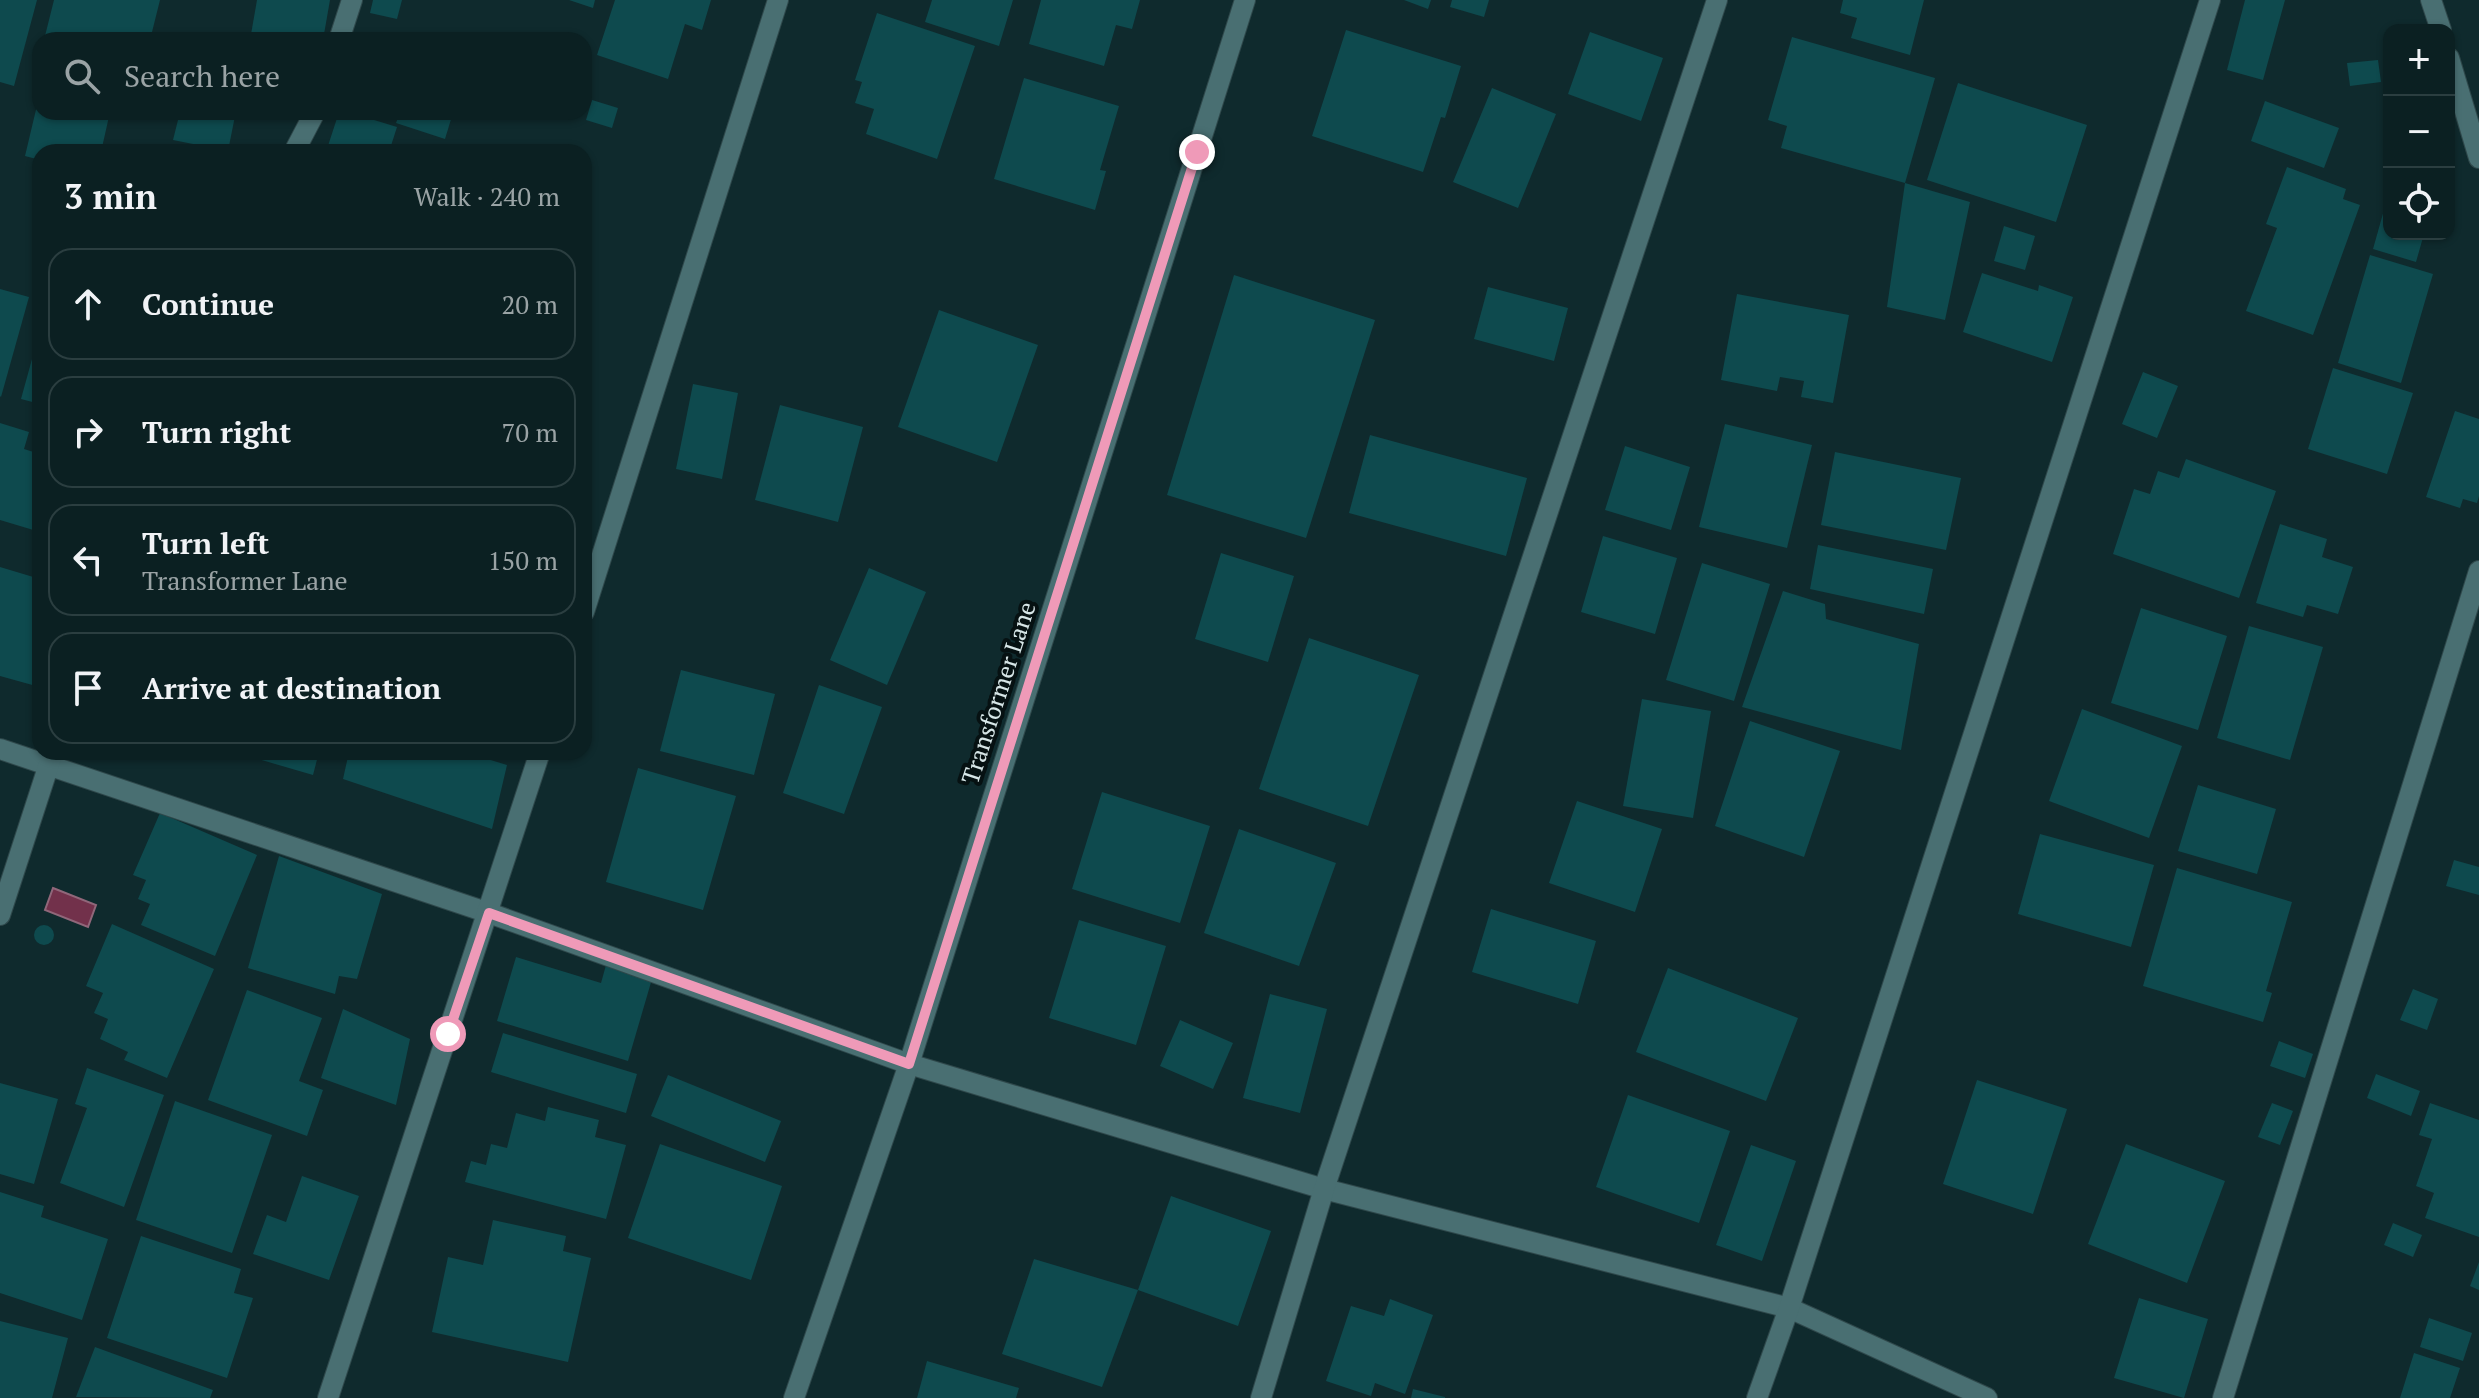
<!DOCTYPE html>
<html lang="en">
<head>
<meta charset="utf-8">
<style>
	:root { --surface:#0b2022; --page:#14282a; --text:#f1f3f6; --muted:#9aa3a5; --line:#2b3e40 }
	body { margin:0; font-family:"PT Serif",serif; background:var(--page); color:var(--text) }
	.controls { position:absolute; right:24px; top:24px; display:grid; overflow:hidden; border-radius:16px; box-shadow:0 2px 6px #0004 }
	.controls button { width:72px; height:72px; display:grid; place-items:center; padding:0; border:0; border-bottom:2px solid var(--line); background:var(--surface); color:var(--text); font:40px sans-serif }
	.stop { position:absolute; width:24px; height:24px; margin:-18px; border:6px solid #ef9ab8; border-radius:50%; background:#fff }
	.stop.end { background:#ef9ab8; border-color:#fff; box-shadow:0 2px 8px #0008 }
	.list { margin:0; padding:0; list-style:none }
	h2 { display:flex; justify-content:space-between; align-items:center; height:104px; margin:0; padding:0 32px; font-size:34px }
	h2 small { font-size:26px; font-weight:400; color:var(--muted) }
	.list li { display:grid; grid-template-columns:52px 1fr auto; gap:24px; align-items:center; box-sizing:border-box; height:112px; margin:0 16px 16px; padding:0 16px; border:2px solid var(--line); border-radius:24px }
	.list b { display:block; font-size:30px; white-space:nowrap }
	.list p { margin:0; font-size:26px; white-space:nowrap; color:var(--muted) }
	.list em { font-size:26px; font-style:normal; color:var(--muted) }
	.icon { flex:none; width:44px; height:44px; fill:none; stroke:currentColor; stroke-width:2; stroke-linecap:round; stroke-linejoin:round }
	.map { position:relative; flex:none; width:2479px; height:1398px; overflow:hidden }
	.search { position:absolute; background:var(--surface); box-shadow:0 2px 6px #0004; left:32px; top:32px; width:560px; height:88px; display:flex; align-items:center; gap:20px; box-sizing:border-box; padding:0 28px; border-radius:24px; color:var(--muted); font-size:30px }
	.panel { position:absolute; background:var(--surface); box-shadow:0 2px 6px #0004; left:32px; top:144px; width:560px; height:616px; border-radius:24px }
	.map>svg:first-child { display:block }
	.water { fill:#72314b; stroke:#90677a; stroke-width:2 }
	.building { fill:#0e4a4e }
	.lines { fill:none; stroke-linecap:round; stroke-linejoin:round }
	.minor-casing { stroke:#2f484b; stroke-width:22 }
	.minor { stroke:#496f72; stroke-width:20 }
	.route { stroke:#ef9ab8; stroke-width:10 }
	.labels { text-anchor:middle; stroke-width:8; stroke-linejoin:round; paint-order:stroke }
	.street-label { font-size:24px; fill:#d7e6e7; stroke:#061112 }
</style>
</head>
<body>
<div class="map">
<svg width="2479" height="1398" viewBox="0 0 2479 1398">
	<rect width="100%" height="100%" fill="#0f2a2d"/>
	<path class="water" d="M53 888 96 905 88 927 45 910Z"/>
	<g class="building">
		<path d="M0 0H37L14 86 0 82Z"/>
		<path d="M54 0H160L150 40H44Z"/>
		<path d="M257 0H330L323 40H250Z"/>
		<path d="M373 0H402L397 19 370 13Z"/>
		<path d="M569 0H595L593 8Z"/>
		<path d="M615 0H711L702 30 685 24 668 79 597 55Z"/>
		<path d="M932 0H1013L999 46 925 22Z"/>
		<path d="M1041 0H1140L1132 29 1116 25 1104 66 1029 44Z"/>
		<path d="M1404 0H1431L1428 9Z"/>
		<path d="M1452 0H1489L1484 17 1450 7Z"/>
		<path d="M1843 0H1924L1910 55 1851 38 1857 18 1840 13Z"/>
		<path d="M2245 0H2285L2263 80 2227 70Z"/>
		<path d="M877 13 975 46 937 159 866 134 874 109 855 103 862 82 855 80Z"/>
		<path d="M1346 30 1461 66 1445 118 1441 117 1423 172 1312 136Z"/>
		<path d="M1590 32 1663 58 1641 121 1568 94Z"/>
		<path d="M1792 37 1935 78 1905 183 1970 202 1945 320 1887 307 1905 183 1781 148 1787 126 1768 120Z"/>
		<path d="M2378 60 2381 82 2350 86 2347 63Z"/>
		<path d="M1024 78 1119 106 1100 170 1106 171 1095 210 994 179Z"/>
		<path d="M1958 83 2087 125 2056 222 1927 180Z"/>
		<path d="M1492 88 1556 114 1518 208 1453 182Z"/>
		<path d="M39 97 40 112H110L101 152H40V160L25 156Z"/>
		<path d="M592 100 618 108 612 128 586 120Z"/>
		<path d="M2265 101 2339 128 2324 168 2251 141Z"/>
		<path d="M180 112H218L235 116 228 151 173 140Z"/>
		<path d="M339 112H348L397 127 389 152H326Z"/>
		<path d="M400 112H439L452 116 445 139 396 123Z"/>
		<path d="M2287 167 2346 189 2343 199 2360 205 2313 335 2246 311 2277 228 2266 224Z"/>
		<path d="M2384 210 2389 211V234H2424L2416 262 2373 249Z"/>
		<path d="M2004 226 2035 236 2025 270 1994 261Z"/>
		<path d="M2370 255 2433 274 2401 383 2338 363Z"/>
		<path d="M1982 273 2038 291 2039 285 2073 297 2052 362 1963 332Z"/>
		<path d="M1234 275 1375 320 1306 538 1167 495Z"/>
		<path d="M1488 287 1568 308 1554 361 1474 339Z"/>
		<path d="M0 289 29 297 1 397 0 396Z"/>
		<path d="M1737 294 1849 315 1833 403 1801 397 1804 381 1780 377 1777 391 1721 380Z"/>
		<path d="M939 310 1038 345 997 462 898 427Z"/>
		<path d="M40 330V404L21 399Z"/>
		<path d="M2333 368 2413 393 2387 474 2308 449Z"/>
		<path d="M2143 372 2178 386 2157 438 2122 424Z"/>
		<path d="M693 384 738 393 722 479 676 469Z"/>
		<path d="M780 405 863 427 838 522 755 500Z"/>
		<path d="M2455 411 2479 419V496L2477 503 2463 499 2460 508 2426 497Z"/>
		<path d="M0 423 29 432 24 449 40 454V532L0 520Z"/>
		<path d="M1725 424 1812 445 1787 548 1699 527Z"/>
		<path d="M1370 435 1527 478 1506 556 1349 513Z"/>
		<path d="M1625 446 1690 467 1671 530 1605 510Z"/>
		<path d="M1835 452 1961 478 1946 550 1821 525Z"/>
		<path d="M2186 459 2276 491 2239 598 2113 554 2134 489 2150 494 2158 471 2179 478Z"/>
		<path d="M2280 524 2327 539 2322 557 2353 567 2338 614 2307 605 2303 617 2256 603Z"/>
		<path d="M1603 536 1677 558 1655 634 1581 612Z"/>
		<path d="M1818 545 1933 569 1924 614 1810 589Z"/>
		<path d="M1221 553 1294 576 1268 662 1195 639Z"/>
		<path d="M1702 563 1770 584 1734 701 1666 680Z"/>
		<path d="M0 567 40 579V672L36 686 0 676Z"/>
		<path d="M869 568 926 592 887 685 830 660Z"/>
		<path d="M1783 591 1825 604 1826 619 1919 644 1901 750 1742 707Z"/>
		<path d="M2141 608 2227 636 2198 730 2111 703Z"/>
		<path d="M2249 626 2323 647 2290 760 2217 738Z"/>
		<path d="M1309 638 1419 675 1368 826 1259 789Z"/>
		<path d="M681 670 775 694 754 775 660 751Z"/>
		<path d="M819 685 882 707 844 814 783 793Z"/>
		<path d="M1642 699 1711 711 1693 818 1623 806Z"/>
		<path d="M2082 709 2182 746 2149 838 2049 801Z"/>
		<path d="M1750 721 1840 751 1804 857 1715 826Z"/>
		<path d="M234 752H319L313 775Z"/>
		<path d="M349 752H472L471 754 507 765 492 829 343 779Z"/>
		<path d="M638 768 736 796 703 910 606 882Z"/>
		<path d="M2198 785 2276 809 2257 874 2178 851Z"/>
		<path d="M1102 792 1210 826 1180 923 1072 889Z"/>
		<path d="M1577 801 1662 829 1635 912 1549 883Z"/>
		<path d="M160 813 257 855 215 956 141 925 150 904 138 899 146 880 133 875Z"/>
		<path d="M1239 829 1336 863 1299 966 1204 933Z"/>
		<path d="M2040 834 2154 865 2131 947 2018 914Z"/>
		<path d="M279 856 382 894 357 979 339 976 335 994 248 968Z"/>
		<path d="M2454 860 2479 867V895L2446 886Z"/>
		<path d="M2177 868 2292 902 2266 991 2272 993 2263 1022 2143 986Z"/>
		<path d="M1491 909 1596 941 1578 1004 1472 972Z"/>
		<path d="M1079 920 1166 946 1136 1045 1049 1018Z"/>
		<path d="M112 924 214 969 167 1078 124 1060 128 1052 100 1039 108 1019 94 1013 103 993 86 986Z"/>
		<circle cx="44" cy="935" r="10"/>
		<path d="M516 957 601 983 606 965 652 979 628 1061 497 1021Z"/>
		<path d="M1668 968 1798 1018 1766 1101 1636 1052Z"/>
		<path d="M2413 989 2438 999 2427 1030 2400 1020Z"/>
		<path d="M247 990 322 1018 299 1081 323 1090 307 1136 208 1100Z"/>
		<path d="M1270 994 1327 1009 1300 1113 1243 1098Z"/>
		<path d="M343 1009 410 1039 396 1105 321 1078Z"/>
		<path d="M1180 1020 1233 1043 1213 1089 1160 1066Z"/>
		<path d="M503 1033 637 1074 626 1113 491 1072Z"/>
		<path d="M2279 1041 2313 1054 2305 1078 2270 1066Z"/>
		<path d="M87 1068 164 1095 124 1207 60 1183 87 1108 75 1104Z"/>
		<path d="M2376 1074 2420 1091 2411 1116 2367 1098Z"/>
		<path d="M668 1075 781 1121 765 1162 651 1116Z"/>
		<path d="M1977 1080 2067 1109 2033 1214 1943 1184Z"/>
		<path d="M0 1083 58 1099 34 1184 0 1174Z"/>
		<path d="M1628 1095 1730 1131 1699 1223 1596 1187Z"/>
		<path d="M175 1101 272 1135 232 1253 136 1220Z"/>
		<path d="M2272 1103 2293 1111 2280 1145 2258 1137Z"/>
		<path d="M2430 1103 2479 1120V1237L2425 1218 2434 1193 2416 1186 2432 1139 2419 1135Z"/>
		<path d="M548 1107 599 1120 595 1137 626 1145 606 1219 465 1182 471 1161 486 1165 491 1144 507 1148 516 1113 545 1121Z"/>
		<path d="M660 1144 782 1186 751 1280 628 1238Z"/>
		<path d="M2126 1144 2225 1181 2187 1283 2088 1244Z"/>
		<path d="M1751 1145 1796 1161 1762 1261 1716 1245Z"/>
		<path d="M302 1176 359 1196 329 1280 253 1254 267 1215 286 1222Z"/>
		<path d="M0 1192 44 1206 41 1217 108 1239 82 1320 0 1293Z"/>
		<path d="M1171 1196 1271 1231 1238 1326 1138 1290Z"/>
		<path d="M493 1220 566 1236 563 1251 591 1258 568 1362 432 1332 448 1257 483 1265Z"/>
		<path d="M2393 1223 2422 1235 2413 1257 2384 1245Z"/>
		<path d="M141 1236 241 1269 234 1293 253 1298 227 1378 107 1338Z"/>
		<path d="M1034 1259 1138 1290 1102 1387 1002 1354Z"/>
		<path d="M2479 1262V1290L2470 1286Z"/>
		<path d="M2139 1298 2208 1319 2184 1398 2114 1378Z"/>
		<path d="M1390 1299 1433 1315 1405 1394 1375 1383 1371 1396 1326 1381 1351 1306 1384 1316Z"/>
		<path d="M2429 1318 2472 1333 2463 1361 2420 1347Z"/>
		<path d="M0 1321 68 1338 52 1398H0Z"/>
		<path d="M95 1347 213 1390 210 1398 76 1397Z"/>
		<path d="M2414 1353 2460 1368 2450 1398H2400Z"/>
		<path d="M927 1361 1019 1388 1016 1398H917Z"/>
		<path d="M1413 1389 1445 1397V1398H1411Z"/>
	</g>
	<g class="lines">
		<g class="minor-casing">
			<g id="minor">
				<path d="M2431 0 2441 30"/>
				<path d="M339 40 352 0"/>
				<path d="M2449 58 2479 158"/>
				<path d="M294 152 315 112"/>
				<path d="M584 612 778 0"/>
				<path d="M0 749 489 913 909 1064 1324 1189 1789 1308 1987 1398"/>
				<path d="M0 915 53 752"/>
				<path d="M328 1398 540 752"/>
				<path d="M794 1398 909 1064 1245 0"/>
				<path d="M1261 1398 1324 1189 1717 0"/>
				<path d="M1757 1398 1789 1308 2210 0"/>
				<path d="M2223 1398 2479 571"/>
			</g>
		</g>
		<use href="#minor" class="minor"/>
	</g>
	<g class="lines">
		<path class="route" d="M448 1034 489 913 909 1064 1197 152"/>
	</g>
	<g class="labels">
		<g class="street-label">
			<text transform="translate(999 693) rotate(-72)" y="8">Transformer Lane</text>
		</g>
	</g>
</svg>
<div class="controls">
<button>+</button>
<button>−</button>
<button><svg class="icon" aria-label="locate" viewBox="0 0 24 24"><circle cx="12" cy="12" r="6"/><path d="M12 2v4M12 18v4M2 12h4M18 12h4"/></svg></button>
</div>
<div class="stop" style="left:448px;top:1034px"></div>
<div class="stop end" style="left:1197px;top:152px"></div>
<div class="search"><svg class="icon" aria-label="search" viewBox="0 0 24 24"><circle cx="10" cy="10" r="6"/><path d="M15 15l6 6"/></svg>Search here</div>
<section class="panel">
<h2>3 min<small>Walk · 240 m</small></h2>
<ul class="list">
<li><svg class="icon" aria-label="ahead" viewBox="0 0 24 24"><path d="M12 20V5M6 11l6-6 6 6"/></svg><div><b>Continue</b></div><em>20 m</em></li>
<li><svg class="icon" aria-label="right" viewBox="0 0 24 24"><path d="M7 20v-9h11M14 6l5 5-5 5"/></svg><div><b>Turn right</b></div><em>70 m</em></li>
<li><svg class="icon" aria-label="left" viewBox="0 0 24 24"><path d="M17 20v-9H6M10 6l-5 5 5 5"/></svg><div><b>Turn left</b><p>Transformer Lane</p></div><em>150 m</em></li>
<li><svg class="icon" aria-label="arrive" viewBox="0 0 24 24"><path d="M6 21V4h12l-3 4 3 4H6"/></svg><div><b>Arrive at destination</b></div></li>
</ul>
</section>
</div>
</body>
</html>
